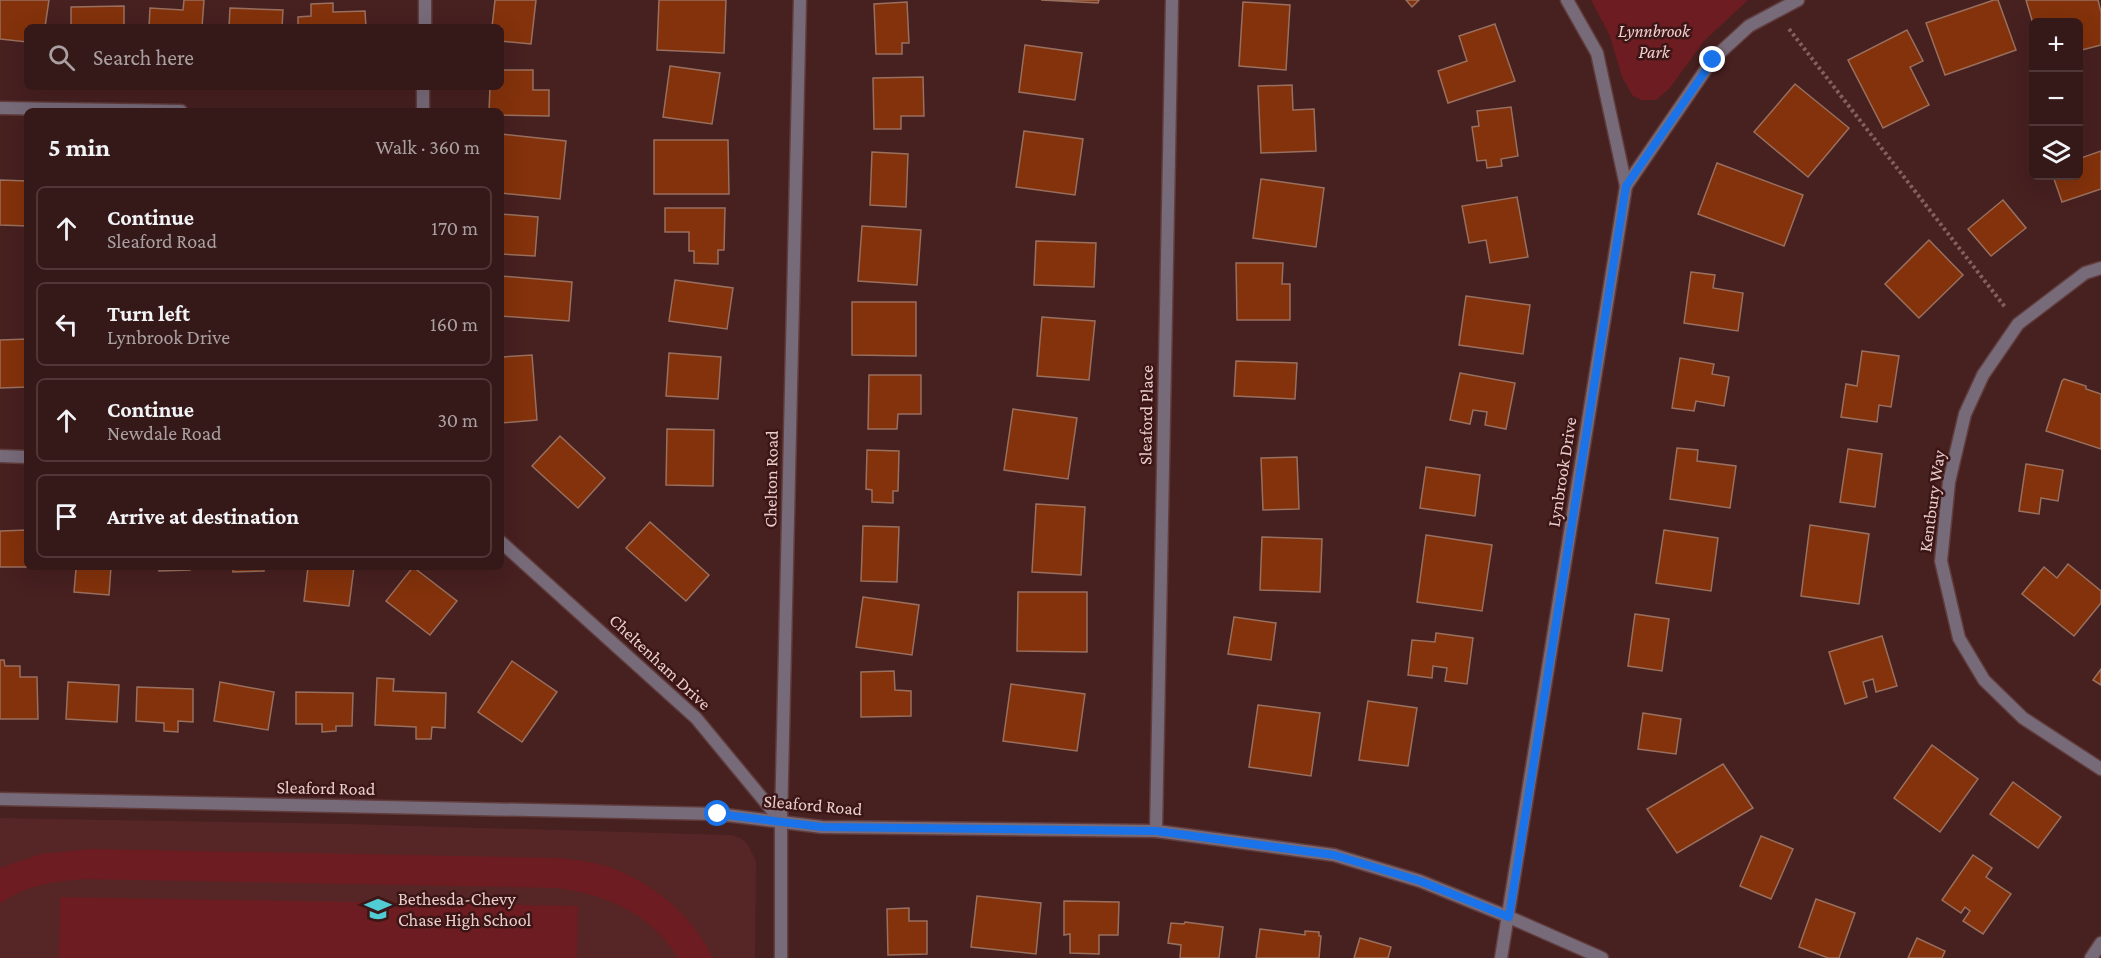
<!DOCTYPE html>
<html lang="en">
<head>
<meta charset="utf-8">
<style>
	:root { --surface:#351818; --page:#402525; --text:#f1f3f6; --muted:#aaa0a2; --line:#4f3737 }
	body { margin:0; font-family:"Crimson Pro",serif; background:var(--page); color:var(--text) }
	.controls { position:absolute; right:18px; top:18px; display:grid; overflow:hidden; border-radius:9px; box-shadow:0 6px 24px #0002 }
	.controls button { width:54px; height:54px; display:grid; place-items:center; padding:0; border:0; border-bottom:2px solid var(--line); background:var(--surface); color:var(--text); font:30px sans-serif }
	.stop { position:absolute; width:18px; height:18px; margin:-14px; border:4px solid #1a73e8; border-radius:50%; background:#fff }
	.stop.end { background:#1a73e8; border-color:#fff; box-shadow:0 2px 6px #0008 }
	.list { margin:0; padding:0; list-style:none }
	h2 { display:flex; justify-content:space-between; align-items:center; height:78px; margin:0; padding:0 24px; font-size:26px }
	h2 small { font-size:20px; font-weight:400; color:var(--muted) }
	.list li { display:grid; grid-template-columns:39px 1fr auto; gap:18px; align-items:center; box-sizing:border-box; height:84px; margin:0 12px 12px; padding:0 12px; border:2px solid var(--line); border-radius:9px }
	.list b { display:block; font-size:22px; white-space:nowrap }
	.list p { margin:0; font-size:20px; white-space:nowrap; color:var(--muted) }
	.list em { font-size:20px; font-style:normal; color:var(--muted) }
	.icon { flex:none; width:33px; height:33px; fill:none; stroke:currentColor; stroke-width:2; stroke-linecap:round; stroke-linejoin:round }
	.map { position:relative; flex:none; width:2101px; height:958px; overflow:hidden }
	.search { position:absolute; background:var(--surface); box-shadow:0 6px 24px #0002; left:24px; top:24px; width:480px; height:66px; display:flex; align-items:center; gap:15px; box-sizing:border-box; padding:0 21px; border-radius:9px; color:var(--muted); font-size:22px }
	.panel { position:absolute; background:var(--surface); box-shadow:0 6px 24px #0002; left:24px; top:108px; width:480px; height:462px; border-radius:9px }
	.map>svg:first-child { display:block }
	.built { fill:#552625 }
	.green { fill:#6d1c21 }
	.building { fill:#83320b; stroke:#996f5e; stroke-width:1.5 }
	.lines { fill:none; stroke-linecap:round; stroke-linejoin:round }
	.minor-casing { stroke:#613c3c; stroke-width:15 }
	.path { stroke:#83605f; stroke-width:4; stroke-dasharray:3 3; stroke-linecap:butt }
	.minor { stroke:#776a79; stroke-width:12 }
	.route { stroke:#1a73e8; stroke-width:8 }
	.labels { text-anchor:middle; stroke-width:5; stroke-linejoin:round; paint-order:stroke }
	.park-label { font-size:18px; font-style:italic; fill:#f0d0ce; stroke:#3c1616 }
	.street-label { font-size:18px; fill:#e9cecc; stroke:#3c1616 }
	.poi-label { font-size:18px; fill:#e9cecc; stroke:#3c1616; text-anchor:start }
</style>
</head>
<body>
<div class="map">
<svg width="2101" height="958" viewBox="0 0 2101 958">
	<rect width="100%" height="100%" fill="#472020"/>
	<path class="built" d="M0 818 349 824 731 835 741 838 748 845 756 861 755 958H0Z"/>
	<g class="green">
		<path d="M1591 0H1748L1704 41 1670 88 1656 100H1642L1633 96 1622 77 1610 36Z"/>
		<path d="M91 849 561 858C576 860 591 862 606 866 652 881 692 915 713 958H678C650 913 606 894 556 888L84 879C55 881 23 886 0 904V868L41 854Z"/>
		<path d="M60 897 578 906 577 958H59Z"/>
	</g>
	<g class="building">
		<path d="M0 0H49L45 27H27V42L0 39Z"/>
		<path d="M184 0H204L202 27H149L150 8 183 10Z"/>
		<path d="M495 0H536L531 44 501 41V27H492Z"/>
		<path d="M659 0H726L724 53 657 50Z"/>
		<path d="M1041 0H1099L1098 3Z"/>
		<path d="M1406 0H1419L1412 7Z"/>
		<path d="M1994 0H1998L2016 50 1945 75 1926 23Z"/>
		<path d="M2026 0H2098L2101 12V45L2078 51V22H2034V27Z"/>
		<path d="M907 2 909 43H902V54H876L874 4Z"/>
		<path d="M1243 2 1290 5 1286 70 1239 66Z"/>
		<path d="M333 3V12L365 11 366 27H298V17L311 16V4Z"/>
		<path d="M124 6V27H71V7Z"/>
		<path d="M230 8 283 10 282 27H229Z"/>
		<path d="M1495 24 1515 81 1448 103 1438 71 1467 61 1459 36Z"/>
		<path d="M1907 30 1923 61 1910 67 1929 105 1883 128 1848 60Z"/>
		<path d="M1025 45 1082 53 1075 100 1019 92Z"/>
		<path d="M670 66 720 73 712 124 663 117Z"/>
		<path d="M501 70H533V90H549V116L501 115V111H489L490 87H501Z"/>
		<path d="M923 77 924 116H901V129H874L873 78Z"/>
		<path d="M1795 84 1849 128 1808 177 1754 132Z"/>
		<path d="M1292 85 1293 110 1314 109 1316 151 1261 153 1258 86Z"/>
		<path d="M1511 107 1518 156 1501 159 1502 166 1487 168 1486 160 1477 161 1472 127 1479 126 1477 111Z"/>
		<path d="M1024 131 1083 139 1075 195 1016 187Z"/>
		<path d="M501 134 566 141 560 199 501 193Z"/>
		<path d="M654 140H728L729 194H654Z"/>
		<path d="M2101 151V189L2062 202 2053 176H2078V159Z"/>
		<path d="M872 152 908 154 906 207 870 205Z"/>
		<path d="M1717 163 1803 195 1784 246 1698 214Z"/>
		<path d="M1261 179 1324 188 1316 247 1253 238Z"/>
		<path d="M0 180 27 181V226L0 225Z"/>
		<path d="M1517 197 1528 257 1490 263 1486 240 1469 243 1462 206Z"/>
		<path d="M2003 200 2026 228 1991 256 1968 229Z"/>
		<path d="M665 208H725L724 250H718V264L694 263V251H689V232H665Z"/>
		<path d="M501 214 538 217 535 256 501 254Z"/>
		<path d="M862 226 921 230 917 285 858 281Z"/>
		<path d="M1929 240 1963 275 1919 318 1885 284Z"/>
		<path d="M1036 241 1096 243 1094 287 1034 285Z"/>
		<path d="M1236 263H1283L1282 284H1290V320H1237Z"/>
		<path d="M1691 272 1715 275 1713 288 1743 293 1738 331 1684 323Z"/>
		<path d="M501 276 572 282 569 321 501 316Z"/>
		<path d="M675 280 733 288 727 329 669 321Z"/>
		<path d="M1466 296 1530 305 1523 354 1459 345Z"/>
		<path d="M852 302H916V356L852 355Z"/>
		<path d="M1042 317 1095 321 1089 380 1037 376Z"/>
		<path d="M27 339V387L0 388V340Z"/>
		<path d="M1862 351 1899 356 1891 407 1879 405 1877 422 1841 417 1846 384 1857 386Z"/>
		<path d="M669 353 721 357 718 399 666 396Z"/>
		<path d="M532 355 537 420 501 423V357Z"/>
		<path d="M1680 358 1714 364 1712 374 1729 377 1724 406 1696 401 1694 411 1672 408Z"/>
		<path d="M1236 361 1297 363 1295 399 1234 396Z"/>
		<path d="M1460 373 1515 383 1506 429 1485 425 1487 412 1473 410 1470 424 1450 420Z"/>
		<path d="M869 375H921V414H898L897 429H868Z"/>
		<path d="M2064 379 2086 386V389L2101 394V449L2046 431 2062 381Z"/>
		<path d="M1013 409 1077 418 1068 479 1004 470Z"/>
		<path d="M667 429 714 430 713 486 666 485Z"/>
		<path d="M560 436 605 478 578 508 532 466Z"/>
		<path d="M1677 448 1698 450 1697 461 1736 466 1730 508 1670 499Z"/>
		<path d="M1848 449 1882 454 1875 507 1840 502Z"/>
		<path d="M867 450 899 451 898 491H893V503L872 502V490L866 489Z"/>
		<path d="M1297 457 1299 509 1263 510 1261 458Z"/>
		<path d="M2026 464 2063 470 2058 501 2041 498 2039 514 2019 511Z"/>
		<path d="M1426 467 1480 475 1475 516 1420 508Z"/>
		<path d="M1036 504 1085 507 1081 575 1032 572Z"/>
		<path d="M650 522 709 575 686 601 626 548Z"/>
		<path d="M1810 525 1869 534 1859 604 1801 596Z"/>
		<path d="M863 526 899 527 897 582 861 581Z"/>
		<path d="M27 530V567H0V531Z"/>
		<path d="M1664 530 1718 538 1711 591 1656 583Z"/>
		<path d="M1426 535 1492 545 1482 611 1417 602Z"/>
		<path d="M1262 537 1322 539 1320 592 1260 590Z"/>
		<path d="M2068 564 2101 591V603L2074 636 2022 594 2044 567 2057 578Z"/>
		<path d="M61 567H111L109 595 74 592 76 569Z"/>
		<path d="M159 567H190V570L159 571Z"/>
		<path d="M233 567H264V571L233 572Z"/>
		<path d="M308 567H354L349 606 304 601Z"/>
		<path d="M413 567 457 601 430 635 386 601Z"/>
		<path d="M1018 592H1087V652L1017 651Z"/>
		<path d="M863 597 919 605 912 655 856 647Z"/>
		<path d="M1635 614 1669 619 1662 671 1628 666Z"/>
		<path d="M1234 617 1276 623 1271 660 1228 654Z"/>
		<path d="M1436 633 1473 638 1467 684 1445 681 1447 668 1433 666 1432 678 1408 675 1412 640 1435 642Z"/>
		<path d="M1882 636 1897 686 1876 692 1873 679 1863 682 1867 697 1845 704 1829 652Z"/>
		<path d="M0 660H4L5 666H20V677H37L38 719H0Z"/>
		<path d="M512 661 557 692 522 742 478 712Z"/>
		<path d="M2101 669V685L2093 680Z"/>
		<path d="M894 671 895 690 911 691V716L861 717V672Z"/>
		<path d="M377 678 394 679 393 691 446 693 445 728 432 727 431 739H416V727L375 725Z"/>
		<path d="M68 682 119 685 117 722 66 719Z"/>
		<path d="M220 682 274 692 268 730 214 721Z"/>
		<path d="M1011 684 1085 694 1077 751 1003 741Z"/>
		<path d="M137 687 193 689V722L178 721V732L164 731V723L136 721Z"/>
		<path d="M296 692 353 693 352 726H336V731L322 732V724H296Z"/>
		<path d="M1368 701 1417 708 1408 766 1359 760Z"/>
		<path d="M1258 705 1320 713 1311 776 1249 767Z"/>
		<path d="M1643 713 1681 719 1676 754 1638 749Z"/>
		<path d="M1932 745 1978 779 1940 832 1894 798Z"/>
		<path d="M1723 764 1753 808 1677 853 1647 809Z"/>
		<path d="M2013 782 2061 817 2038 848 1990 814Z"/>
		<path d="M1761 836 1793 849 1771 899 1740 886Z"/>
		<path d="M1973 855 1992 868 1986 877 2011 894 1983 934 1963 921 1970 911 1965 907 1961 913 1942 900Z"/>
		<path d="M977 896 1041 903 1036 954 971 947Z"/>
		<path d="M1816 899 1855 913 1839 958H1828L1799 947Z"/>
		<path d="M1064 901 1119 902 1118 935H1099V954L1070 953V934L1064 935Z"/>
		<path d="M909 908V921H927V954L888 955 887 909Z"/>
		<path d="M1185 922 1223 927 1219 958H1180L1181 945 1168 943 1171 923 1184 924Z"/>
		<path d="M1260 929 1305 935V931L1319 932V936H1321L1319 958H1256Z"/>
		<path d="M1360 938 1391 947 1388 958H1354Z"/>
		<path d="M1917 938 1945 951 1942 958H1908Z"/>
	</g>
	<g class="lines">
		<g class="minor-casing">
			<g id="minor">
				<path d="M425 27V0"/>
				<path d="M0 108 181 111"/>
				<path d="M423 111V87"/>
				<path d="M1626 186 1713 59 1749 26 1798 0"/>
				<path d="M2101 268 2085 273 2018 324 1983 375 1965 414 1949 482 1941 561 1959 638 1984 680 2023 718 2101 769"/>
				<path d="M0 456 27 457"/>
				<path d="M501 542 696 718 781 821"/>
				<path d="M0 799 718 814 822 827 1156 831 1334 855 1420 881 1509 917 1602 958"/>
				<path d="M1156 831 1172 0"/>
				<path d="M781 958V821L800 0"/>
				<path d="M1501 958 1626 186 1597 53 1567 0"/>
				<path d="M2091 958 2101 943"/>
			</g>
		</g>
		<path class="path" d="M1789 29 2005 307"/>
		<use href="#minor" class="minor"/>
	</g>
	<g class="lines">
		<path class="route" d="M718 814 822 827 1156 831 1334 855 1420 881 1509 917 1626 186 1713 60"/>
	</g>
	<defs>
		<g id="school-bare" transform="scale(2.07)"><path d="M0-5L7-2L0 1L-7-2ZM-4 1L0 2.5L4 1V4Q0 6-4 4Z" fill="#51ccd5" stroke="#3c1616" stroke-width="2.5" paint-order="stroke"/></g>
	</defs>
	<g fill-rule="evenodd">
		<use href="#school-bare" x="378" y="909"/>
	</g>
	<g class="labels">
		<g class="park-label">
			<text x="1654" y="37">Lynnbrook<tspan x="1654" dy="21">Park</tspan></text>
		</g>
		<g class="street-label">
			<text transform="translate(1146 415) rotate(-89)" y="6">Sleaford Place</text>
			<text transform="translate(1562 472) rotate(-81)" y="6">Lynbrook Drive</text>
			<text transform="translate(771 479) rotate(-89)" y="6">Chelton Road</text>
			<text transform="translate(1932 501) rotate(-82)" y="6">Kentbury Way</text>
			<text transform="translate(660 662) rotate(43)" y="6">Cheltenham Drive</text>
			<text transform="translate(326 788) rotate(1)" y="6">Sleaford Road</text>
			<text transform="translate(813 805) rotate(5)" y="6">Sleaford Road</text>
		</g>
		<g class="poi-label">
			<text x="398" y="905">Bethesda-Chevy<tspan x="398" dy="21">Chase High School</tspan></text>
		</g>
	</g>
</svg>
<div class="controls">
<button>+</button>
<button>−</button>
<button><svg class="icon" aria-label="layers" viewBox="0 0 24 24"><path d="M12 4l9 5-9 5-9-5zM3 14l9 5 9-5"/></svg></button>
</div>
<div class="stop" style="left:718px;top:814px"></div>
<div class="stop end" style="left:1713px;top:60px"></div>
<div class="search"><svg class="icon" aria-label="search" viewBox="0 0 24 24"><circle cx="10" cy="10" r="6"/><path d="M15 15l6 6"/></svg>Search here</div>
<section class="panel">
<h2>5 min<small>Walk · 360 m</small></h2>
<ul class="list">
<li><svg class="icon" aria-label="ahead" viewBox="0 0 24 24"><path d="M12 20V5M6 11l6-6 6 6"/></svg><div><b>Continue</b><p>Sleaford Road</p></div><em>170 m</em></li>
<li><svg class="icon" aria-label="left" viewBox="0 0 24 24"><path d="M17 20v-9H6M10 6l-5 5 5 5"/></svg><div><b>Turn left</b><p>Lynbrook Drive</p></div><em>160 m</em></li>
<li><svg class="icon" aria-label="ahead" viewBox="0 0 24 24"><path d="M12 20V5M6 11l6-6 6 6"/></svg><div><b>Continue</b><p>Newdale Road</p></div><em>30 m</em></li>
<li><svg class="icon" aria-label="arrive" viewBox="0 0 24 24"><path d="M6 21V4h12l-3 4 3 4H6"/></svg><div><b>Arrive at destination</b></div></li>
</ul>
</section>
</div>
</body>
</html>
